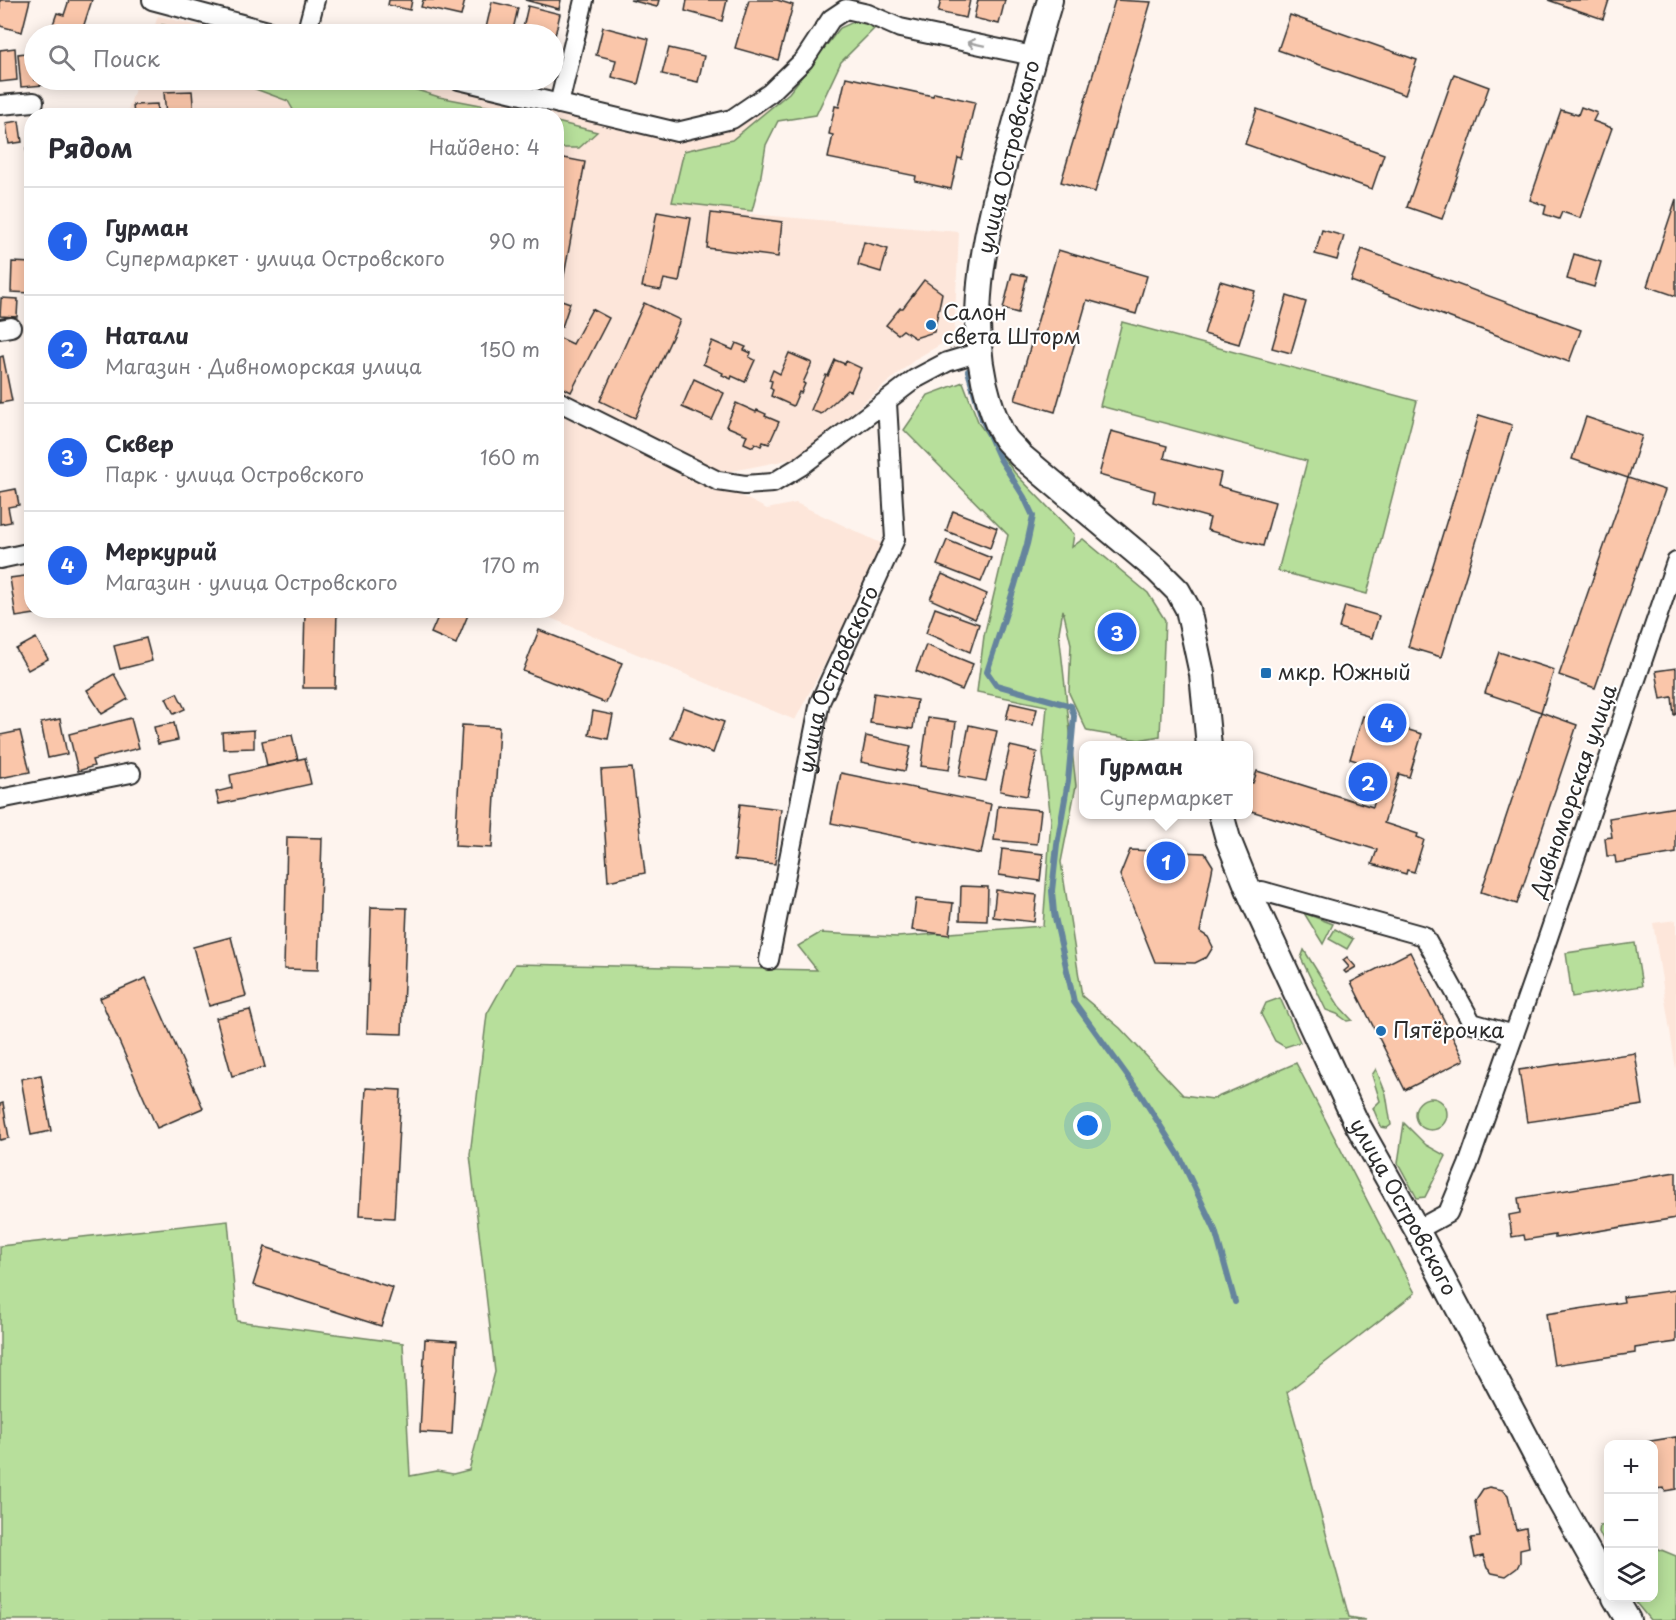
<!DOCTYPE html>
<html lang="ru">
<head>
<meta charset="utf-8">
<style>
	:root { --surface:#fff; --page:#f7f7f7; --text:#2b2b33; --muted:#7c7c81; --line:#e1e1e2; --accent:#2563eb }
	body { margin:0; font-family:"Playpen Sans",sans-serif; background:var(--page); color:var(--text) }
	.controls { position:absolute; right:18px; bottom:18px; display:grid; overflow:hidden; border-radius:12px; box-shadow:0 3px 15px #0003 }
	.controls button { width:54px; height:54px; display:grid; place-items:center; padding:0; border:0; border-bottom:2px solid var(--line); background:var(--surface); color:var(--text); font:30px sans-serif }
	.you { position:absolute; left:1088px; top:1126px; width:21px; height:21px; margin:-15px; border:4px solid #fff; border-radius:50%; background:#1a73e8; box-shadow:0 0 0 9px #1a73e833 }
	.badge { display:grid; place-items:center; width:39px; height:39px; border-radius:50%; background:var(--accent); color:#fff; font-size:20px; font-weight:700 }
	.pin { position:absolute; translate:-50% -50%; border:3px solid #fff; box-shadow:0 2px 6px #0006 }
	.popup { position:absolute; left:1079px; top:741px; width:174px; height:78px; box-sizing:border-box; display:grid; place-content:center; border-radius:12px; background:var(--surface); filter:drop-shadow(0 2px 4px #0005); font-size:20px; white-space:nowrap; color:var(--muted) }
	.popup b { font-size:22px; color:var(--text) }
	.popup::after { content:''; position:absolute; left:50%; top:100%; margin-left:-12px; border:12px solid transparent; border-top-color:var(--surface) }
	.list { margin:0; padding:0; list-style:none }
	h2 { display:flex; justify-content:space-between; align-items:center; height:78px; margin:0; padding:0 24px; font-size:26px }
	h2 small { font-size:20px; font-weight:400; color:var(--muted) }
	.list li { display:grid; grid-template-columns:39px 1fr auto; gap:18px; align-items:center; box-sizing:border-box; height:108px; padding:0 24px; border-top:2px solid var(--line) }
	.list b { display:block; font-size:22px; white-space:nowrap }
	.list p { margin:0; font-size:20px; white-space:nowrap; color:var(--muted) }
	.list em { font-size:20px; font-style:normal; color:var(--muted) }
	.icon { flex:none; width:33px; height:33px; fill:none; stroke:currentColor; stroke-width:2; stroke-linecap:round; stroke-linejoin:round }
	.map { position:relative; flex:none; width:1676px; height:1620px; overflow:hidden }
	.search { position:absolute; background:var(--surface); box-shadow:0 3px 15px #0003; left:24px; top:24px; width:540px; height:66px; display:flex; align-items:center; gap:15px; box-sizing:border-box; padding:0 21px; border-radius:33px; color:var(--muted); font-size:22px }
	.panel { position:absolute; background:var(--surface); box-shadow:0 3px 15px #0003; left:24px; top:108px; width:540px; height:510px; border-radius:24px }
	.map>svg:first-child { display:block }
	.built { fill:#fde6da }
	.green { fill:#b7df9b; stroke:#718563; stroke-width:1.5 }
	.lines { fill:none; stroke-linecap:round; stroke-linejoin:round }
	.stream { stroke:#65849d; stroke-width:6 }
	.building { fill:#fac6aa; stroke:#2b2b2b; stroke-width:1.5 }
	.street-casing { stroke:#2b2b2b; stroke-width:22 }
	.secondary-casing { stroke:#2b2b2b; stroke-width:28 }
	.street { stroke:#fff; stroke-width:18 }
	.secondary { stroke:#fff; stroke-width:24 }
	.oneway { stroke:#a0a0a0 }
	.poi-dot { fill:#1f6fb2; stroke:#fff; stroke-width:2 }
	.labels { text-anchor:middle; stroke-width:4.5; stroke-linejoin:round; paint-order:stroke }
	.street-label { font-size:21px; fill:#2b2b2b; stroke:#fff }
	.poi-label { font-size:21px; fill:#2b2b2b; stroke:#fff; text-anchor:start }
</style>
</head>
<body>
<div class="map">
<svg width="1676" height="1620" viewBox="0 0 1676 1620">
	<rect width="100%" height="100%" fill="#fef4ee"/>
	<filter id="ink" filterUnits="userSpaceOnUse"><feTurbulence type="fractalNoise" baseFrequency=".0167" numOctaves="2"/><feDisplacementMap in="SourceGraphic" scale="12" xChannelSelector="R" yChannelSelector="G"/><feConvolveMatrix kernelMatrix="1 2 1 2 8 2 1 2 1" color-interpolation-filters="sRGB"/></filter>
	<g filter="url(#ink)">
		<g class="built">
			<path d="M158 16 232 34H152Z"/>
			<path d="M138 80H416L678 143 735 128 771 104 749 214 959 232 954 337 917 358 797 458 723 473 557 389 556 116H126Z"/>
			<path d="M557 403 767 509 796 503 887 546 795 720 534 611 556 610Z"/>
			<path d="M1676 920V1069L1653 923Z"/>
		</g>
		<g class="green">
			<path d="M860 19 876 27 841 62 816 115 778 121 766 145 760 181 752 211 672 202 684 151 732 140 789 93 840 28Z"/>
			<path d="M163 25 203 34H171Z"/>
			<path d="M231 80H385L439 97 533 115H296L288 101Z"/>
			<path d="M557 122 597 132 579 148H557Z"/>
			<path d="M1122 322 1417 401 1367 594 1278 571 1307 461 1100 406Z"/>
			<path d="M963 382 979 424 1015 473 1074 534 1072 547 1083 539 1148 593 1165 620 1160 736 1139 740 1087 731 1069 693 1071 644 1063 610 1059 632 1076 786 1061 862 1082 996 1120 1028 1183 1095 1213 1099 1296 1063 1415 1293 1287 1392 1349 1617 1366 1620H0V1246L228 1221 237 1321 403 1343 410 1476 437 1471 453 1474 469 1470 495 1372 470 1155 487 1014 515 964 817 970 798 946 820 933 897 937 1043 926 1051 820 1043 753 1047 706 977 692 984 636 1008 535 904 430 928 395Z"/>
			<path d="M1304 913 1333 924 1323 944Z"/>
			<path d="M1335 929 1353 939 1347 949 1329 939Z"/>
			<path d="M1635 943 1642 986 1572 997 1566 953Z"/>
			<path d="M1304 950 1339 1006 1352 1020 1347 1021 1337 1014 1326 1010 1301 958Z"/>
			<path d="M1280 998 1300 1042 1285 1047 1275 1041 1261 1014 1266 1003Z"/>
			<path d="M1376 1069 1386 1094 1391 1125 1387 1128 1381 1127 1373 1108 1380 1101 1372 1075Z"/>
			<circle cx="1431" cy="1114" r="16"/>
			<path d="M1404 1123 1426 1145 1446 1156 1425 1197 1417 1198 1398 1163Z"/>
			<path d="M1600 1525 1608 1528V1551L1599 1532Z"/>
			<path d="M1654 1547 1676 1556V1620H1650L1632 1598H1654Z"/>
		</g>
		<g class="lines">
			<path class="stream" d="M968 371 982 419 1000 459 1024 497 1033 516 1027 544 1015 585 987 672 996 685 1071 706 1074 716 1068 781 1057 845 1052 891 1054 913 1074 1002 1139 1092 1179 1155 1215 1230 1235 1302"/>
		</g>
		<g class="building">
			<path d="M0 0H30L22 32 0 26Z"/>
			<path d="M69 0H92L81 34H58L59 32 51 30 57 13 64 15Z"/>
			<path d="M389 0H412L410 10 388 5Z"/>
			<path d="M423 0H465L461 16 421 7Z"/>
			<path d="M525 0H561L559 9Z"/>
			<path d="M630 0H659L657 7Z"/>
			<path d="M687 0H727L722 21 685 11Z"/>
			<path d="M749 0H777L793 5 778 60 735 48Z"/>
			<path d="M941 0H970L966 18 938 12Z"/>
			<path d="M978 0H1005L999 24 974 18Z"/>
			<path d="M1115 0 1151 2 1095 192 1061 182Z"/>
			<path d="M1548 0H1609L1603 19Z"/>
			<path d="M492 2 518 8 512 34 486 28Z"/>
			<path d="M528 6 560 14 554 40V34H532L522 32Z"/>
			<path d="M1290 15 1417 60 1405 95 1278 50Z"/>
			<path d="M603 27 649 39 638 84 612 77 616 60 596 55Z"/>
			<path d="M15 48 17 80 0 82V50Z"/>
			<path d="M669 48 704 56 698 82 662 74Z"/>
			<path d="M34 52V80H56V84L21 87 18 54Z"/>
			<path d="M1454 74 1489 87 1442 219 1407 207Z"/>
			<path d="M846 77 933 96 934 93 975 102 962 159 958 158 951 189 915 181 916 176 828 158 833 135 829 134 835 106 839 107Z"/>
			<path d="M192 91 194 116H166L164 92Z"/>
			<path d="M157 104 158 116H134L133 105Z"/>
			<path d="M1581 107 1597 113 1593 121 1612 128 1580 218 1562 212 1559 219 1544 214 1546 206 1530 200 1561 110 1578 115Z"/>
			<path d="M1257 109 1384 154 1372 189 1245 144Z"/>
			<path d="M19 121 22 142 9 144 6 123Z"/>
			<path d="M32 147V179H31L26 148Z"/>
			<path d="M559 157 585 162 561 292 556 291V173Z"/>
			<path d="M1676 199V296L1647 286Z"/>
			<path d="M657 212 691 218 679 282 664 279 661 290 642 287Z"/>
			<path d="M711 213 782 222 778 257 707 248Z"/>
			<path d="M1322 230 1344 236 1337 260 1315 254Z"/>
			<path d="M864 242 888 249 881 272 858 265Z"/>
			<path d="M1362 249 1581 330 1569 362 1351 281Z"/>
			<path d="M1058 250 1147 276 1136 314 1087 300 1055 412 1015 400Z"/>
			<path d="M1574 254 1601 262 1594 287 1567 279Z"/>
			<path d="M12 262 32 263V293L11 292Z"/>
			<path d="M1012 273 1027 276 1018 313 1003 309Z"/>
			<path d="M924 280 942 293 934 332 915 338 903 330 898 334 886 325 900 308H903Z"/>
			<path d="M1220 281 1255 291 1239 344 1204 334Z"/>
			<path d="M1287 296 1306 302 1291 353 1272 348Z"/>
			<path d="M1 298 18 299 17 317 0 316Z"/>
			<path d="M556 298 570 303 562 327 556 325Z"/>
			<path d="M644 303 680 320 635 418 600 401Z"/>
			<path d="M592 309 609 318 571 392 556 384V336L573 344Z"/>
			<path d="M712 341 733 350 736 343 746 347 744 350 751 353 749 357 755 360 745 382 732 376 731 379 722 375 723 373 703 364Z"/>
			<path d="M789 353 812 363 803 383 805 384 801 393 799 392 793 406 771 396 773 390 770 388 772 381 769 380 773 370 780 374Z"/>
			<path d="M3 356 12 401 0 403V357Z"/>
			<path d="M835 360 845 364 846 361 861 368 851 391 847 390 821 414 811 410 826 375 828 376Z"/>
			<path d="M694 379 724 393 712 420 682 407Z"/>
			<path d="M736 403 756 412 757 410 766 414 765 416 779 422 769 444 763 442 761 446 755 443 753 447 744 443 747 435 726 426Z"/>
			<path d="M1479 415 1512 425 1441 657 1408 647Z"/>
			<path d="M1586 417 1642 436 1628 478 1572 459Z"/>
			<path d="M1111 431 1167 446 1164 458 1221 473 1218 486 1275 502 1263 546 1207 530 1210 518 1153 502 1155 491 1099 475Z"/>
			<path d="M1628 478 1665 490 1595 688 1559 675Z"/>
			<path d="M16 489 19 505 8 507 11 522 0 524V492Z"/>
			<path d="M953 511 997 528 990 548 946 531Z"/>
			<path d="M947 540 991 558 981 582 937 565Z"/>
			<path d="M942 574 987 594 975 619 930 599Z"/>
			<path d="M32 575V610H41V613L16 617 10 578Z"/>
			<path d="M1345 606 1379 616 1372 638 1339 628Z"/>
			<path d="M935 608 979 624 970 652 926 633Z"/>
			<path d="M305 610H337L335 688H303Z"/>
			<path d="M441 610H470L456 644 431 633Z"/>
			<path d="M539 630 622 663 606 703 523 671Z"/>
			<path d="M36 638 48 659 28 670 16 649Z"/>
			<path d="M146 638 152 661 120 669 114 646Z"/>
			<path d="M926 645 973 664 962 690 916 671Z"/>
			<path d="M1499 652 1554 670 1541 712 1485 693Z"/>
			<path d="M1676 668V714L1674 715 1672 697 1661 699 1656 671Z"/>
			<path d="M114 674 128 699 102 714 87 690Z"/>
			<path d="M177 693 185 709 174 714 166 698Z"/>
			<path d="M874 693 917 700 913 729 870 723Z"/>
			<path d="M1010 703 1037 709 1033 725 1006 719Z"/>
			<path d="M683 707 724 722 713 753 671 738Z"/>
			<path d="M593 711 613 715 608 739 589 735Z"/>
			<path d="M1541 712 1577 725 1517 904 1481 892Z"/>
			<path d="M1363 716 1422 734 1409 777 1399 774 1384 823 1418 834 1417 837 1424 840 1414 872 1407 870 1406 874 1372 864 1377 850 1248 810V782L1253 783 1257 771 1373 807 1377 792 1363 788 1370 765 1350 759Z"/>
			<path d="M131 718 139 748 92 760 94 766 78 771 69 734Z"/>
			<path d="M928 718 956 722 949 770 921 766Z"/>
			<path d="M60 719 67 754 48 758 41 723Z"/>
			<path d="M174 723 178 740 158 744 154 727Z"/>
			<path d="M462 725 499 727 492 848 455 846Z"/>
			<path d="M969 725 997 731 986 781 959 776Z"/>
			<path d="M254 730V748L223 749 222 732Z"/>
			<path d="M20 731 30 772 0 778V735Z"/>
			<path d="M292 735 298 760 267 766 262 741Z"/>
			<path d="M866 736 911 746 905 771 861 762Z"/>
			<path d="M1010 746 1037 752 1027 796 1000 791Z"/>
			<path d="M305 758 311 784 219 804 216 792 232 788 230 775Z"/>
			<path d="M632 768 645 873 608 881 601 770Z"/>
			<path d="M841 773 991 804 981 854 831 823Z"/>
			<path d="M740 804 781 809 775 864 734 860Z"/>
			<path d="M998 806 1041 810 1037 844 994 840Z"/>
			<path d="M1676 807V853L1616 863 1615 856H1607L1605 838 1612 837 1609 818Z"/>
			<path d="M287 837 322 838 318 970 284 969Z"/>
			<path d="M1002 849 1043 854 1040 881 999 875Z"/>
			<path d="M1130 850 1205 853 1213 866 1200 932 1208 937 1213 947 1207 957 1195 963 1155 962 1120 875Z"/>
			<path d="M961 886 988 887 987 921 960 920Z"/>
			<path d="M996 890 1037 895 1034 922 993 917Z"/>
			<path d="M916 899 953 903 949 935 912 930Z"/>
			<path d="M371 907 407 908 402 1034 367 1033Z"/>
			<path d="M231 937 246 996 209 1006 193 947Z"/>
			<path d="M1410 952 1464 1060 1405 1090 1351 982Z"/>
			<path d="M1347 957 1356 967 1346 973 1344 971 1349 967 1343 960Z"/>
			<path d="M146 978 203 1108 157 1128 100 998Z"/>
			<path d="M250 1010 265 1067 232 1076 216 1018Z"/>
			<path d="M1635 1053 1643 1105 1527 1122 1519 1070Z"/>
			<path d="M41 1075 51 1131 31 1135 21 1079Z"/>
			<path d="M366 1088 401 1090 394 1218 359 1216Z"/>
			<path d="M3 1103 9 1138 0 1140V1104Z"/>
			<path d="M1676 1172V1218L1555 1238V1235L1525 1240 1524 1235 1512 1237 1509 1215 1520 1213 1518 1198Z"/>
			<path d="M265 1247 393 1288 381 1326 253 1285Z"/>
			<path d="M1676 1290V1342L1635 1348V1353L1554 1365 1546 1314 1624 1302 1623 1297Z"/>
			<path d="M425 1339 457 1341 452 1434 420 1432Z"/>
			<path d="M1676 1437V1489L1665 1491 1664 1488 1654 1489V1444H1632Z"/>
			<path d="M1489 1487 1503 1490 1508 1495 1516 1530 1526 1528 1529 1547 1520 1549V1562L1517 1568 1506 1576 1492 1573 1487 1568 1483 1556 1475 1558 1471 1538 1480 1537 1475 1501 1483 1489Z"/>
		</g>
		<g class="lines">
			<g class="street-casing">
				<g id="street">
					<path d="M152 0 279 34"/>
					<path d="M306 34 315 0"/>
					<path d="M459 80 677 132 732 119 770 93 804 60 831 19 846 9 868 14 900 28 1033 56"/>
					<path d="M559 104 584 0"/>
					<path d="M0 105 34 102"/>
					<path d="M0 329 11 327"/>
					<path d="M556 400 718 481 745 485 773 483 801 466 915 379 947 362 980 352"/>
					<path d="M0 559 32 552"/>
					<path d="M0 799 131 773"/>
					<path d="M1251 896 1262 891 1424 936 1472 1023 1514 1035"/>
					<path id="s1" d="M769 960 820 702 895 539 887 403"/>
					<path d="M1417 1230 1448 1213 1468 1165 1543 952 1676 562"/>
				</g>
			</g>
			<g class="secondary-casing">
				<g id="secondary">
					<path d="M1050 0C1037 44 1025 88 1013 132 990 217 962 313 989 400 993 413 998 427 1005 438 1009 444 1016 449 1020 455L1157 570 1178 591 1188 609 1202 674 1209 746"/>
					<path id="s2" d="M1221 814 1228 839 1251 896 1356 1122 1417 1230 1559 1500 1608 1587"/>
					<path d="M1615 1598 1628 1620"/>
				</g>
			</g>
			<use href="#street" class="street"/>
			<use href="#secondary" class="secondary"/>
		</g>
		<defs><path id="oneway-shaft" d="M-6 0H5M1.5-3L5.5 0L1.5 3" fill="none" stroke-width="1.6" stroke-linecap="round" stroke-linejoin="round" transform="scale(1.5)"/></defs>
		<use class="oneway" href="#oneway-shaft" transform="translate(976 44) rotate(-168)"/>
	</g>
	<g class="poi-dot">
		<circle cx="931" cy="325" r="6"/>
		<rect x="1260" y="667" width="12" height="12" rx="3"/>
		<circle cx="1381" cy="1031" r="6"/>
	</g>
	<g class="labels">
		<g class="street-label">
			<text transform="translate(1009 157) rotate(-76)" y="7">улица Островского</text>
			<text dy="7" stroke="none"><textPath href="#s1" startOffset="290">улица Островского</textPath></text>
			<text transform="translate(1574 791) rotate(-71)" y="7">Дивноморская улица</text>
			<text dy="7" stroke="none"><textPath href="#s2" startOffset="434">улица Островского</textPath></text>
		</g>
		<g class="poi-label">
			<text x="943" y="320">Салон<tspan x="943" dy="24">света Шторм</tspan></text>
			<text x="1278" y="680">мкр. Южный</text>
			<text x="1393" y="1038">Пятёрочка</text>
		</g>
	</g>
</svg>
<div class="controls">
<button>+</button>
<button>−</button>
<button><svg class="icon" aria-label="layers" viewBox="0 0 24 24"><path d="M12 4l9 5-9 5-9-5zM3 14l9 5 9-5"/></svg></button>
</div>
<div class="you"></div>
<div class="pin badge" style="left:1166px;top:861px">1</div>
<div class="popup"><b>Гурман</b>Супермаркет</div>
<div class="pin badge" style="left:1368px;top:782px">2</div>
<div class="pin badge" style="left:1117px;top:632px">3</div>
<div class="pin badge" style="left:1387px;top:723px">4</div>
<div class="search"><svg class="icon" aria-label="search" viewBox="0 0 24 24"><circle cx="10" cy="10" r="6"/><path d="M15 15l6 6"/></svg>Поиск</div>
<section class="panel">
<h2>Рядом<small>Найдено: 4</small></h2>
<ul class="list">
<li><span class="badge">1</span><div><b>Гурман</b><p>Супермаркет · улица Островского</p></div><em>90 m</em></li>
<li><span class="badge">2</span><div><b>Натали</b><p>Магазин · Дивноморская улица</p></div><em>150 m</em></li>
<li><span class="badge">3</span><div><b>Сквер</b><p>Парк · улица Островского</p></div><em>160 m</em></li>
<li><span class="badge">4</span><div><b>Меркурий</b><p>Магазин · улица Островского</p></div><em>170 m</em></li>
</ul>
</section>
</div>
</body>
</html>
